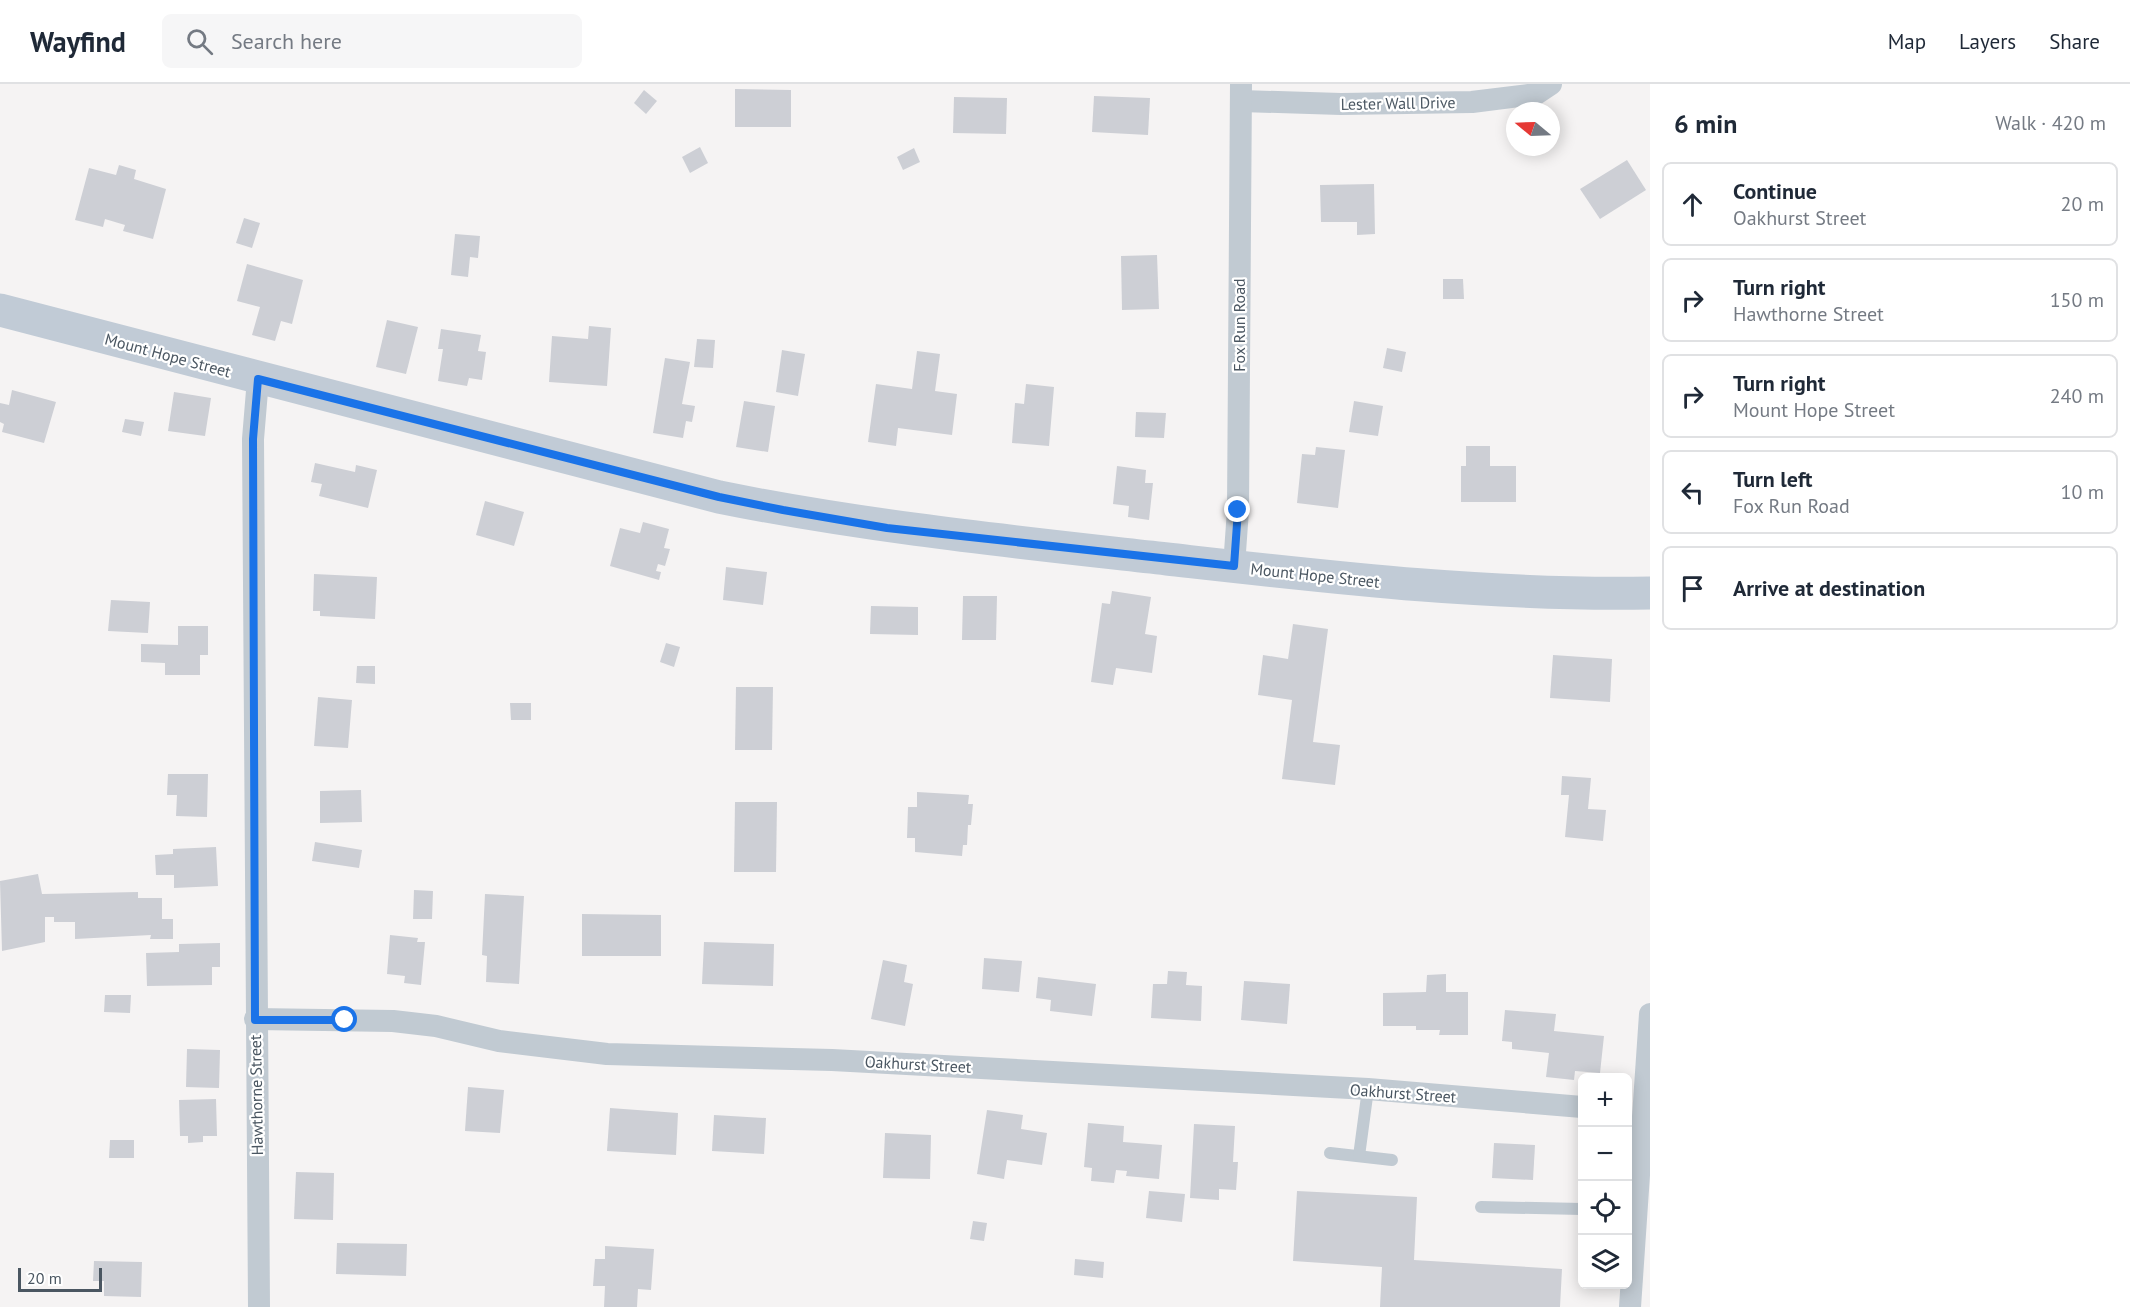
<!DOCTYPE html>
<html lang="en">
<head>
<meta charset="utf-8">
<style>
	:root { --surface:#fff; --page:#f6f6f7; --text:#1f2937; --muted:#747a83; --line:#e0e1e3 }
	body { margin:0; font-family:"PT Sans",sans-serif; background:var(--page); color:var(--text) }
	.controls { position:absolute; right:18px; bottom:18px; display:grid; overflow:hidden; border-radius:9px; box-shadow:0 3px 15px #0003 }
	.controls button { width:54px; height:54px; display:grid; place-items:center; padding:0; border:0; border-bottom:2px solid var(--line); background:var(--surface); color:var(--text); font:30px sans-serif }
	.compass { position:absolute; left:1506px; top:18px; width:54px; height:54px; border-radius:50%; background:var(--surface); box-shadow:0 3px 15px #0003; rotate:289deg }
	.scale { position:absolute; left:18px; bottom:15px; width:84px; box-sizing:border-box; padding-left:6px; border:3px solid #4a5661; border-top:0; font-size:16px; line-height:21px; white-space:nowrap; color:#4a5661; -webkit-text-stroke:4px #fff; paint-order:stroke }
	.stop { position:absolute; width:18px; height:18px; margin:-14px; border:4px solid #1a73e8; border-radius:50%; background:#fff }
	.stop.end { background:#1a73e8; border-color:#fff; box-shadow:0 2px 6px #0008 }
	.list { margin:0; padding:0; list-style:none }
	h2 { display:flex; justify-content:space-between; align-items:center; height:78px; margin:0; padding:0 24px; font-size:26px }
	h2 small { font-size:20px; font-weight:400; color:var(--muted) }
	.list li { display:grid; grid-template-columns:39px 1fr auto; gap:18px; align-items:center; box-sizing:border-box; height:84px; margin:0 12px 12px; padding:0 12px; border:2px solid var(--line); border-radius:9px }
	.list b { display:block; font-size:22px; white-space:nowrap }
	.list p { margin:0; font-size:20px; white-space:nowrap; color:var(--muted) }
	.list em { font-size:20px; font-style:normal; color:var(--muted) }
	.icon { flex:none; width:33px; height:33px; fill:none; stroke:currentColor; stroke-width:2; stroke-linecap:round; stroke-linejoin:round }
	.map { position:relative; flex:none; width:1650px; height:1223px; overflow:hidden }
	header { display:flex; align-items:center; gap:36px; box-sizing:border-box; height:84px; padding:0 30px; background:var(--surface); border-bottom:2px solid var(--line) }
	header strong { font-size:28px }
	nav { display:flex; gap:33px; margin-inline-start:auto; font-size:21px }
	.search { width:420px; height:54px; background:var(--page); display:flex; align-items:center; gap:15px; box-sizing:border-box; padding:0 21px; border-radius:9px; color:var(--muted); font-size:22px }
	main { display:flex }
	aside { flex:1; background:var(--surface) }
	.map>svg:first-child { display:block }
	.building { fill:#cdcfd5 }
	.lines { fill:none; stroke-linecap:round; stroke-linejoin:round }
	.lane { stroke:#c1cad2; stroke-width:12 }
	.street { stroke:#c1cad2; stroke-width:22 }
	.secondary { stroke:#c1cbd6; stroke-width:33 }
	.route { stroke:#1a73e8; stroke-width:8 }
	.labels { text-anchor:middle; stroke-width:4.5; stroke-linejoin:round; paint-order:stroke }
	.street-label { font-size:16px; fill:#4a5661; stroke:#fff }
</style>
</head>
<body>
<header>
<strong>Wayfind</strong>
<div class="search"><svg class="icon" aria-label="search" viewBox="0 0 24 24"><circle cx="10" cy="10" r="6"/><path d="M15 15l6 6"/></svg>Search here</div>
<nav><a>Map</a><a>Layers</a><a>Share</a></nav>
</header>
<main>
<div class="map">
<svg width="1650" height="1223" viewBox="0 0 1650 1223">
	<rect width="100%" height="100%" fill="#f5f3f3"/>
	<g class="building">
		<path d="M735 5 791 6V43H735Z"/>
		<path d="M644 6 657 17 646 30 634 19Z"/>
		<path d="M1094 12 1150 14 1148 51 1092 48Z"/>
		<path d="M954 13 1007 14 1006 50 953 49Z"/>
		<path d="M700 63 708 79 690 89 682 73Z"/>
		<path d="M914 64 920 78 903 86 897 73Z"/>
		<path d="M1627 76 1646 106 1600 135 1580 105Z"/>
		<path d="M119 81 136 86 134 95 166 105 153 155 123 147 125 141 105 135 103 143 75 136 89 84 116 91Z"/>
		<path d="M1374 100 1375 150 1357 151V138H1321L1320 101Z"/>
		<path d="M244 134 260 139 252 164 236 159Z"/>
		<path d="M455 150 480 152 478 174 470 173 468 193 451 191Z"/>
		<path d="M1157 171 1159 225 1122 226 1121 172Z"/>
		<path d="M247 180 303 196 292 240 281 237 275 257 252 251 260 223 237 217Z"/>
		<path d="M1443 195H1463L1464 215H1443Z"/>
		<path d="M387 236 418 243 406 290 376 283Z"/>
		<path d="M589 242 611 244 607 302 549 298 552 252 588 255Z"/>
		<path d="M441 245 481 251 478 267 486 268 482 296 469 294 467 302 438 297 443 265H438Z"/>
		<path d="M697 255 715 256 713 284 694 283Z"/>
		<path d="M1387 264 1406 268 1402 288 1383 284Z"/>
		<path d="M782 266 805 270 798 312 776 308Z"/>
		<path d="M917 267 940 270 935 307 957 310 952 351 898 344 896 362 868 358 876 300 912 305Z"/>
		<path d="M665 274 690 278 682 320 695 322 692 338 686 337 683 354 653 349Z"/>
		<path d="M1026 300 1054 303 1049 362 1012 359 1015 319 1024 320Z"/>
		<path d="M12 306 56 318 44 359 2 348 4 340 0 338V319L9 321Z"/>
		<path d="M174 308 211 314 205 352 168 347Z"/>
		<path d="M744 317 775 322 768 368 736 363Z"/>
		<path d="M1354 317 1383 322 1378 352 1349 348Z"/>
		<path d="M1136 328 1166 329 1164 354 1135 353Z"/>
		<path d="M125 335 144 338 141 352 122 348Z"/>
		<path d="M1466 362H1490V382H1516V418H1461V382H1466Z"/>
		<path d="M1316 363 1345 366 1338 424 1297 419 1302 370 1315 371Z"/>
		<path d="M315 379 355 388 356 381 377 386 368 424 319 412 322 400 311 398Z"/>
		<path d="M1117 382 1146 386 1145 399H1153L1149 436 1128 433 1129 422 1113 420Z"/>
		<path d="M485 417 524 428 514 462 476 451Z"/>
		<path d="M643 438 669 445 664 464 670 465 665 482 658 480 656 487 661 488 659 496 610 482 620 444 640 449Z"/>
		<path d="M726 483 767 488 763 521 723 516Z"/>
		<path d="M314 490 377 493 375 535 320 532V527H313Z"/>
		<path d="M1112 507 1151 513 1145 550 1157 552 1152 589 1116 584 1113 601 1091 598 1102 519 1110 520Z"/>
		<path d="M963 512H997L996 556H962Z"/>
		<path d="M111 516 150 518 148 549 108 547Z"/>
		<path d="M871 522 918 523V551L870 550Z"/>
		<path d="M1293 540 1328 545 1313 658 1340 661 1335 701 1282 695 1292 616 1258 611 1263 571 1288 575Z"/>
		<path d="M178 542H208V571H200V591H165V579L141 578V560L178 561Z"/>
		<path d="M666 559 680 563 674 583 660 578Z"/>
		<path d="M1553 571 1612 575 1610 618 1550 614Z"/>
		<path d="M357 582H375V600L356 599Z"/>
		<path d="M736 603H773L772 666H735Z"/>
		<path d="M318 613 352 616 348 664 314 662Z"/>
		<path d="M510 619H531V636H511Z"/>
		<path d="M168 690H208L207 733 176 732 177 711H167Z"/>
		<path d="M1562 692 1591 694 1588 725 1606 726 1603 757 1565 753 1569 711H1561Z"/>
		<path d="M361 706 362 738 320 739V707Z"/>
		<path d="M917 708 969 711 968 720H973L971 741H968L967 761H963L962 772 915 768V754H907L908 723H917Z"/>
		<path d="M735 718H777L776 788H734Z"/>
		<path d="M315 758 362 766 359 784 312 777Z"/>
		<path d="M216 763 218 802 174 804V791H156L155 771 173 770V765Z"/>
		<path d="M38 790 42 810 138 808V814H162V835H173V855H150L151 851 75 855V838H54V833H45V858L2 867 0 797Z"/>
		<path d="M414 806 433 807 432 835H413Z"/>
		<path d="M485 810 524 812 519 900 486 898 487 872 482 871Z"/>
		<path d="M582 830 661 831V872H582Z"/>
		<path d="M390 851 418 854 417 858H425L421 901 404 899 405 892 387 890Z"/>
		<path d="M704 858 774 860 773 902 702 900Z"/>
		<path d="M220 859V883H212V901L147 902 146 869 179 868V860Z"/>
		<path d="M984 874 1022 877 1019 908 982 905Z"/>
		<path d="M883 876 907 881 904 898 913 900 905 942 871 935Z"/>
		<path d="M1168 887 1187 888 1186 901 1202 902 1201 937 1151 934 1153 900H1167Z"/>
		<path d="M1446 890V908H1468V951H1439L1440 946H1416V942H1383V909L1426 908 1427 891Z"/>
		<path d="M1038 893 1096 900 1092 932 1050 927 1051 916 1036 914Z"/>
		<path d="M1244 897 1290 900 1287 940 1241 936Z"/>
		<path d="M105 911H131L130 929 104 928Z"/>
		<path d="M1505 926 1556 930 1554 947 1604 952 1600 989 1575 987 1574 996 1546 993 1549 969 1512 965V958L1502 957Z"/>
		<path d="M187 965 220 966 219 1004 186 1003Z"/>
		<path d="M468 1003 504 1006 500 1049 465 1047Z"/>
		<path d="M216 1015 217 1052H203V1058L188 1059V1052H180L179 1016Z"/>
		<path d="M610 1024 678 1029 676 1071 607 1067Z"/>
		<path d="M987 1026 1023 1031 1021 1045 1047 1049 1042 1081 1007 1076 1004 1095 977 1090Z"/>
		<path d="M714 1031 766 1034 764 1070 712 1067Z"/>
		<path d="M1088 1039 1124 1042 1123 1058 1162 1061 1159 1095 1126 1092 1127 1087 1116 1086 1114 1099 1091 1097 1092 1084 1084 1083Z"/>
		<path d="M1194 1040 1235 1042 1233 1078H1238L1236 1106 1219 1105V1116L1190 1114Z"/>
		<path d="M885 1049 931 1051 930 1095 883 1094Z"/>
		<path d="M110 1056H134V1074H109Z"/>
		<path d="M1494 1059 1535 1061 1533 1096 1492 1094Z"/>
		<path d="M296 1088 334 1089 333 1136 294 1135Z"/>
		<path d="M1149 1107 1185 1110 1182 1138 1146 1134Z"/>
		<path d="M1297 1107 1417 1113 1414 1176 1562 1185 1560 1223H1380L1382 1183 1293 1177Z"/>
		<path d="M973 1137 987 1139 984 1157 970 1155Z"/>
		<path d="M337 1159 407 1160 406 1192 336 1190Z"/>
		<path d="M605 1162 654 1165 651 1206 638 1205 637 1223H604L605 1202H593L595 1175H605Z"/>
		<path d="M1075 1175 1104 1178 1103 1194 1074 1191Z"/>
		<path d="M94 1177 142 1178 141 1213 104 1212V1197H93Z"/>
	</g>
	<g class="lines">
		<g class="lane">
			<path d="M1330 1069 1392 1076"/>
			<path d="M1359 1072 1368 1005"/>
			<path d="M1481 1123 1582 1125"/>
		</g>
		<g class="street">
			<path d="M1241 17 1341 20 1472 18 1536 10 1551 0"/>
			<path d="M258 295 253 355 259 1223"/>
			<path d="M1234 482 1238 426 1241 0"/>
			<path d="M255 935 393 937 436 942 499 957 607 970 832 976 1368 1005 1582 1023"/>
			<path d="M1630 1223 1650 930"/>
		</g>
		<path class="secondary" d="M0 226 719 413C867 443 1017 458 1167 475 1328 493 1488 512 1650 509"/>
	</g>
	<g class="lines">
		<path class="route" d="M345 936H255L253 355 258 295 719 413 783 426 887 444 1234 482 1238 426"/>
	</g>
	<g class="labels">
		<g class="street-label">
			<text transform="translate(1398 19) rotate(-1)" y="6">Lester Wall Drive</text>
			<text transform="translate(1239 241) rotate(-90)" y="6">Fox Run Road</text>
			<text transform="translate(168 271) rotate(15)" y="6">Mount Hope Street</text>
			<text transform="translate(1315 491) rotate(6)" y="6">Mount Hope Street</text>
			<text transform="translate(918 980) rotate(3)" y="6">Oakhurst Street</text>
			<text transform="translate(1403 1009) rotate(4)" y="6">Oakhurst Street</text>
			<text transform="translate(256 1011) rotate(-91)" y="6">Hawthorne Street</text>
		</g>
	</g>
</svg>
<div class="controls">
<button>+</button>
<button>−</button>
<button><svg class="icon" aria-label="locate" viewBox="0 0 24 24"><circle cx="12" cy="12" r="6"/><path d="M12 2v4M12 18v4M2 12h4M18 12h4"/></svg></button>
<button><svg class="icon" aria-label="layers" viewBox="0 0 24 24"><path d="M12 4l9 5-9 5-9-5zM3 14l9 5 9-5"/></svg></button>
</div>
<svg class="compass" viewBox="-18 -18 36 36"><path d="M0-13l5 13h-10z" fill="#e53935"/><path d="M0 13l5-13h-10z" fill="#747a83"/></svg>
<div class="scale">20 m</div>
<div class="stop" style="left:345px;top:936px"></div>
<div class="stop end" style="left:1238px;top:426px"></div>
</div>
<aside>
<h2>6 min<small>Walk · 420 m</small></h2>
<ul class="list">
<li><svg class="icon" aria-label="ahead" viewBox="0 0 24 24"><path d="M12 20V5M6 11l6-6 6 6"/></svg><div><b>Continue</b><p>Oakhurst Street</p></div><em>20 m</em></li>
<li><svg class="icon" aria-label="right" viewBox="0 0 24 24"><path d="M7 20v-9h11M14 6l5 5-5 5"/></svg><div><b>Turn right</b><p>Hawthorne Street</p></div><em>150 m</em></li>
<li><svg class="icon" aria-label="right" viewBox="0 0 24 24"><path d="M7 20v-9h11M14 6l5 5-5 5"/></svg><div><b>Turn right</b><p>Mount Hope Street</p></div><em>240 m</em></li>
<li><svg class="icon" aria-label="left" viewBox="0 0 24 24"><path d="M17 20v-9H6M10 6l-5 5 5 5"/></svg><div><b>Turn left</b><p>Fox Run Road</p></div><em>10 m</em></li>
<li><svg class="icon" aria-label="arrive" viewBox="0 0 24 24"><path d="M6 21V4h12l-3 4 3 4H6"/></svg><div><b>Arrive at destination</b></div></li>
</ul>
</aside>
</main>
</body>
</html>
